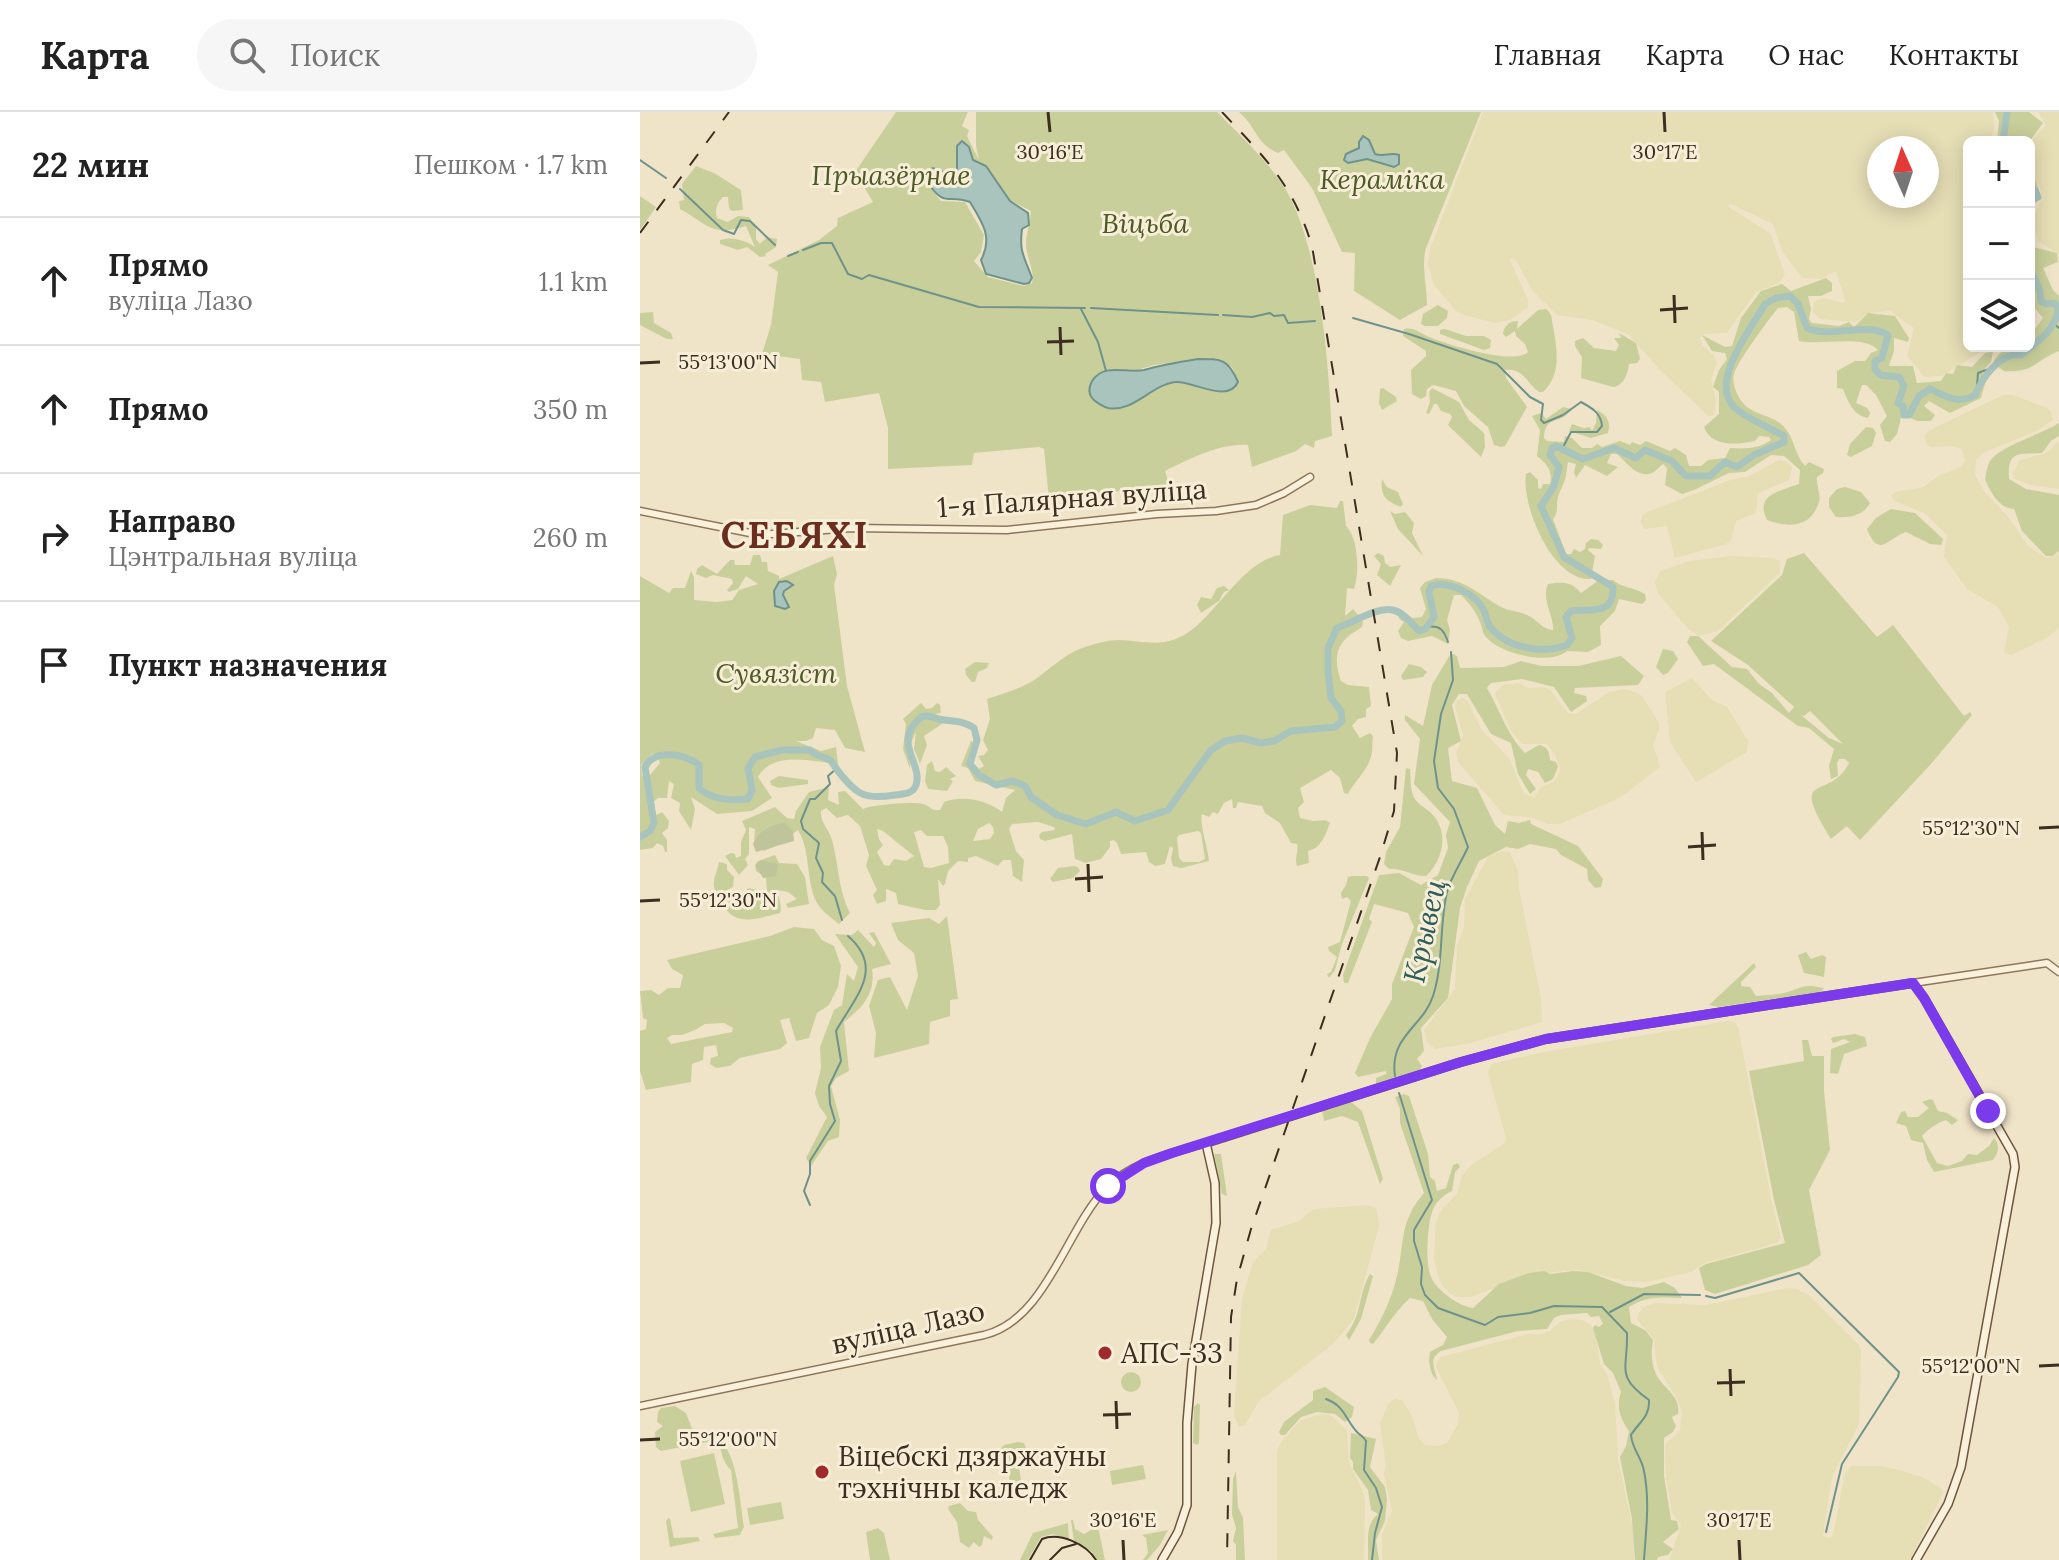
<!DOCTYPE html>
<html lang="ru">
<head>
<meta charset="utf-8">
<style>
	:root { --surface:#fff; --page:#f6f6f6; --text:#222; --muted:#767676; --line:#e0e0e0 }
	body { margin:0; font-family:Lora,serif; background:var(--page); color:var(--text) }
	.controls { position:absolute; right:24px; top:24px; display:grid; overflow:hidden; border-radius:12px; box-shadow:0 4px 20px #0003 }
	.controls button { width:72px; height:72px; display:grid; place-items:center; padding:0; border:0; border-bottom:2px solid var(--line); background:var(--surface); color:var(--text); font:40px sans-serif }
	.compass { position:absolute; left:1227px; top:24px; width:72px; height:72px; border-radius:50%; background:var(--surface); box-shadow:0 4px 20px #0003; rotate:357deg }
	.stop { position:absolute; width:24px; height:24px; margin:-18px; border:6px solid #7c3aed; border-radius:50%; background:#fff }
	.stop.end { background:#7c3aed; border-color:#fff; box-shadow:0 2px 8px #0008 }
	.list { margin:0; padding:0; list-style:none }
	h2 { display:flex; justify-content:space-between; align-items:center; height:104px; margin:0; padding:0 32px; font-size:34px }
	h2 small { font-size:26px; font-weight:400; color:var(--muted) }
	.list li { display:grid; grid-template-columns:52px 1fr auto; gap:24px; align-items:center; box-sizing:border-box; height:128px; padding:0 32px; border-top:2px solid var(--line) }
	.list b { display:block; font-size:30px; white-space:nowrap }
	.list p { margin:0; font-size:26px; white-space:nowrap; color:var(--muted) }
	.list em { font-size:26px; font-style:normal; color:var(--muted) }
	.icon { flex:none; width:44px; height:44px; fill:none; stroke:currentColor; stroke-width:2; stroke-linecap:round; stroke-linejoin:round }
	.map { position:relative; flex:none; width:1419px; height:1448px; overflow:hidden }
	header { display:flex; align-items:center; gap:48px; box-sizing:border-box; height:112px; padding:0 40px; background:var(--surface); border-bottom:2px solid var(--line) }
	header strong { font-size:38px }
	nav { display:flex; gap:44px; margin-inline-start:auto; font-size:28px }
	.search { width:560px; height:72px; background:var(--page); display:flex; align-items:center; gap:20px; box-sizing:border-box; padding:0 28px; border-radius:44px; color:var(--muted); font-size:30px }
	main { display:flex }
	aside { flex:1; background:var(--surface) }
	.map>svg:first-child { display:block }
	.farmland { fill:#e6deb5; fill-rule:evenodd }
	.green { fill:#c9cf9b; fill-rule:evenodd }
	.cemetery { fill:#bfc49a }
	.water { fill:#a9c4bc; stroke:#6f938a; stroke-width:2 }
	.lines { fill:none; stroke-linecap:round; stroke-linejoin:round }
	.stream { stroke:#6f938a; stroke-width:2 }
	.river { stroke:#a9c4bc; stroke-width:7 }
	.tertiary-casing { stroke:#8d765c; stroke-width:9 }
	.secondary-casing { stroke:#6f573f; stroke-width:10 }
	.tertiary { stroke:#faf1dc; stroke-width:6 }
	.secondary { stroke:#faf1dc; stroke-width:7 }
	.tram { stroke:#3d2e20; stroke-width:2 }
	.rail { stroke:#3d2e20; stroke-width:2; stroke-dasharray:14 14; stroke-linecap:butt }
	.route { stroke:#7c3aed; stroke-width:10 }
	.ticks { fill:none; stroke:#3d2e20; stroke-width:3 }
	.poi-dot { fill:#9e2a2b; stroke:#f7eed8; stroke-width:3 }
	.labels { text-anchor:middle; stroke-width:6; stroke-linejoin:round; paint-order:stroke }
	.park-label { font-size:28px; font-style:italic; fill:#4d5a26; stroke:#f7eed8 }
	.street-label { font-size:28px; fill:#3d2e20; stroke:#f7eed8 }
	.poi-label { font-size:28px; fill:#3d2e20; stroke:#f7eed8; text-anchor:start }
	.water-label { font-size:30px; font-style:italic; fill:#2f5d5a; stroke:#f7eed8 }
	.district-label { font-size:36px; font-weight:bold; letter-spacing:2px; fill:#6b2e1e; stroke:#f7eed8 }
	.ticks-label { font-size:20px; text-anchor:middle; fill:#3d2e20; stroke:#f7eed8; stroke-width:6; stroke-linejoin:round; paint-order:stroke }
</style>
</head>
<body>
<header>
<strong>Карта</strong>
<div class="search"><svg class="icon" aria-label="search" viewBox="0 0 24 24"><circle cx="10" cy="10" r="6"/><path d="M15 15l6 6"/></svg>Поиск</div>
<nav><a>Главная</a><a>Карта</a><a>О нас</a><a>Контакты</a></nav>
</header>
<main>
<aside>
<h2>22 мин<small>Пешком · 1.7 km</small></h2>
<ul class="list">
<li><svg class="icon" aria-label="ahead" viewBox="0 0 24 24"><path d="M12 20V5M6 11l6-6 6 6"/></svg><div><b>Прямо</b><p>вуліца Лазо</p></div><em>1.1 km</em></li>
<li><svg class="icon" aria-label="ahead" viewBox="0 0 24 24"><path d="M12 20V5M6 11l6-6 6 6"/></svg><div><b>Прямо</b></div><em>350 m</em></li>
<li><svg class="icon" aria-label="right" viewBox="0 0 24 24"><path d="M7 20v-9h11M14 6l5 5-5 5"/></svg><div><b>Направо</b><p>Цэнтральная вуліца</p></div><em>260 m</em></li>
<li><svg class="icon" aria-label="arrive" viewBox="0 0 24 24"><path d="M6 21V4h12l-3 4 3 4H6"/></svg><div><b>Пункт назначения</b></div></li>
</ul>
</aside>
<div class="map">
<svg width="1419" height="1448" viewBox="0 0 1419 1448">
	<rect width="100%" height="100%" fill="#f0e4c8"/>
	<g class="farmland">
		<path d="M843 0H1353L1354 18 1349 30H1329V234H1350L1302 264 1285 265 1267 244 1274 216 1250 199 1228 201 1216 210 1180 207 1173 200V192L1177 188 1184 186 1203 191 1205 188 1196 159 1181 167 1162 166 1142 139 1133 112 1091 92 1088 93 1090 96 1130 121 1145 163 1139 171 1116 180 1087 221 1063 222 1060 226 1062 233 1075 245 1077 251 1071 268 1076 288 1074 303 1069 304 1064 300 1019 257 988 222 952 208 917 203 892 178 876 148 872 146 870 148 888 188V195L870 208 855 211 827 204 816 199 794 173 788 152 790 137ZM1239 36H1287V84H1239Z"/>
		<path d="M1398 0H1419V142L1398 129 1395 118V102L1403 84 1392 60 1389 36 1392 29 1406 13Z"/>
		<path d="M1363 283H1373L1402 294 1410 298 1413 308 1397 319 1342 341 1336 349 1335 363 1344 379 1369 406 1388 434 1407 446 1419 441V516L1407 526 1371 543 1364 541 1369 514 1358 495 1327 477 1304 445 1307 423 1286 402 1255 389 1251 384 1255 380 1284 375 1298 364 1321 355 1325 349 1322 337 1312 334 1291 335 1286 332 1285 324 1288 319Z"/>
		<path d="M1419 329V377L1390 373 1375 367 1373 361 1380 348 1406 341Z"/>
		<path d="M1139 348 1146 349 1152 356 1149 368 1118 381 1116 401 1096 409 1091 428 1086 432 1035 446 1027 414 1004 417 1001 411V406L1005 401 1093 367 1107 365Z"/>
		<path d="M1091 444 1132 446 1140 449V461L1078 519 1059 524 1049 518 1018 481 1015 470 1020 459 1050 449Z"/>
		<path d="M1052 566 1072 588 1087 595 1108 629 1107 640 1056 670 1030 630 1025 580Z"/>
		<path d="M878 571 888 576 904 575 911 579 928 601 936 602 969 580 984 577 995 580 1002 584 1019 611V618L1013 633 1020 655 981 685 920 712H908L893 706 864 703 818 650 816 642 823 624 815 594 817 588 823 586 828 589 841 617 869 646 884 682 894 685 901 675 913 670 918 664 920 656 914 641 907 632H882L871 619 855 582 862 573Z"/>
		<path d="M863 739 870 740 878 759 879 776 901 886 902 910 827 932 795 937 787 929 784 918 815 877 817 834 824 815 825 787 848 745Z"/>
		<path d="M1088 909 1095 910 1098 915 1131 1086 1141 1126 1137 1131 1065 1151 1051 1160 1007 1170 985 1169 938 1158 923 1159 892 1163 830 1185H816L808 1180 800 1170 794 1147 796 1111 801 1098 817 1082 822 1064 831 1053 865 1031 866 1026 848 961 851 952 904 940Z"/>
		<path d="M727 1093 737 1097 739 1114 714 1207 693 1232 619 1289 605 1313 599 1315 594 1304 602 1187 613 1150 626 1137 631 1118 659 1109 674 1097Z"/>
		<path d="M1147 1176 1156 1177 1169 1183 1219 1233 1221 1239 1219 1312 1192 1365 1183 1424 1190 1426 1193 1423 1205 1361 1211 1354H1241L1259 1358 1282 1365 1301 1376 1303 1381 1270 1448H1029L1041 1413 1032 1401 1026 1366 1025 1333 1040 1318 1042 1301 1038 1288 1017 1255 1014 1227 997 1208 999 1201 1003 1195 1015 1191 1066 1193Z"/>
		<path d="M930 1207 942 1208 951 1213 956 1222 960 1252 967 1262 975 1292 978 1347 993 1417 994 1448H742V1422L752 1399 744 1362 746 1353 740 1312 748 1292 754 1287 762 1288 772 1304 779 1327 785 1333 797 1334 807 1331 818 1312 819 1301 796 1255 797 1250 801 1245 888 1222H902L910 1219 920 1210Z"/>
		<path d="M682 1302 690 1303 707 1318 709 1351 723 1379 725 1388 724 1448H637V1339L641 1330 661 1308Z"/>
	</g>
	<g class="green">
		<path d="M256 0H328L322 14 329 18 327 24 339 48 336 34V0H577C601 24 628 49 646 78 681 139 689 254 692 324L675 329 674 336 665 332 656 339 612 355 608 333C580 331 550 347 525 359L531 379 499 377 409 388 404 337 399 335 334 341 332 353 248 357V316L239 281 185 290 181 270 162 268 160 247 122 242 131 213 138 160 128 153 179 128 197 114 198 106 233 90 215 60ZM317 34 329 35 333 48 342 52 371 89 391 99C390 110 386 124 386 132 386 145 395 158 392 171L384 174 348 165 334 149 341 140 344 123 325 90 301 89 287 72 289 58 293 56 314 64 317 63ZM558 247 592 255 598 270 571 278 552 271 531 270 489 292 449 275 453 268 470 257 497 258 514 253Z"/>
		<path d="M599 0H841L786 136C781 154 787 174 787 193L760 208 714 179 715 141 702 140 672 76 644 38 638 41C615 31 616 14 599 0Z"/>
		<path d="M1355 0H1389L1403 11 1389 30H1357L1359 9Z"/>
		<path d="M56 54 74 61 101 78 103 98 92 99 89 96 88 85H83C78 90 74 98 77 106L88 110 98 104 109 105 116 115V127L120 132 127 125 137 127 136 135 125 142 126 144 120 145 107 135 98 138 80 132V128C91 124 106 128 115 135L106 114C71 125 69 113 40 97L39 89 44 88 42 72Z"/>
		<path d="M1389 63 1396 69 1401 87 1395 91 1389 122Z"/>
		<path d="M0 84 16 95 0 118Z"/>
		<path d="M1389 134 1417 141 1418 150 1403 156 1413 178 1419 184V239C1395 248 1395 261 1364 259L1353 251C1359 236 1375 234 1389 234V225L1403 206 1393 194V183L1389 177Z"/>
		<path d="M1186 166 1192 171V179L1181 184H1168L1171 197 1169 207 1172 211 1199 214 1209 210 1214 215 1228 201 1255 204 1269 226 1268 230 1254 226V239L1249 254H1273L1277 271 1301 269 1306 261 1313 262 1317 253 1332 255 1345 241 1353 240 1351 250 1342 260 1346 268 1341 286 1310 301 1289 289 1284 294 1295 303 1291 309H1277L1262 302 1257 322 1250 330 1245 329 1240 313 1247 304 1236 283 1226 273H1222L1216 291 1227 296 1230 301 1228 306C1213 303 1208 290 1203 277L1197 276V259L1215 249H1225L1231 241 1238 238C1223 222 1181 234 1159 229L1154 200 1147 195 1138 196C1129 207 1097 250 1094 262 1091 272 1099 289 1107 295 1119 304 1135 304 1145 316 1155 327 1154 342 1165 354L1169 350 1184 357 1183 361 1177 365C1176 373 1181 381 1179 390 1171 416 1149 416 1127 408 1114 382 1141 379 1159 372L1160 358 1144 344 1131 343 1105 360 1089 361 1054 378 1042 382 1025 373 1027 356 1023 352C1019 355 1016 359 1012 361 998 367 985 349 977 342H971L967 351 978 355 967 364 945 353 936 366 934 360 936 352 928 350C925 368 927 365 919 382 915 391 920 399 913 407L926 442H931L934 437 940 440 945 437 946 431 951 427 958 428 963 433 961 437 949 436 948 438 955 444 951 467C913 470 881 394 886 362L890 360 898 368V376L901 377 903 372H910C913 359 907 352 897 344L900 318 892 304 901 301 906 307 923 295 932 297C922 313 905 302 904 326L907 329 924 330 925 324 932 326 942 336H952L957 332 962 335 980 329 990 333 992 330 1000 333 1006 329 1030 339 1035 336 1046 343 1049 354H1061L1068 348 1085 346 1090 336C1105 337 1118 337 1131 328L1129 325 1119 324 1115 329C1097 333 1071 335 1064 315L1079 302V280L1073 275 1079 258 1087 247 1085 241 1072 239 1062 223 1085 235 1092 234 1101 206 1121 179 1142 172 1151 179Z"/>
		<path d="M798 193 808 199 807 206 798 214H785L781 212 783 202Z"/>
		<path d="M906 197C913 203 911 205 913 214 917 236 922 263 903 280H899C887 272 883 255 865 258L866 266 887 295 865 334 861 335 854 333 848 315 824 294 816 279 793 273 787 277 786 284 781 287 772 282 771 258 786 244V239L763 224 764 217C774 215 778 220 787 224 805 232 875 254 888 240L885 232 876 224 875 219 866 225 863 222C864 213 870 209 878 209L877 217 898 198Z"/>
		<path d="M13 200 14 211 31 221 33 227H27L0 213V201Z"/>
		<path d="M805 217 826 224H844L851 228 850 236 844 238 800 222V218Z"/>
		<path d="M979 221 996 231 1000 247 997 251 989 252C988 261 984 274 973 275L941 266 942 245 935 234V229L943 226 954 236 976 239 979 233 974 226H981Z"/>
		<path d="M743 276 756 285 757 289 742 298 739 291 740 277Z"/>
		<path d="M792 276 819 290 829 308 844 321 845 335 841 345 808 313 812 305 810 302 801 299 797 292H794L789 302 786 301 790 290 789 280Z"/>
		<path d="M957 298C967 303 971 310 968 321L951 326 929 319 932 312 943 316 950 315 952 319 956 311Z"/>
		<path d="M1419 311V324L1411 329 1402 341C1380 343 1367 336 1369 367L1386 377 1419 383V439L1412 444H1406L1382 419 1374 397C1359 396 1352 382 1345 368 1346 363 1347 354 1350 349 1360 334 1402 322 1419 311Z"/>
		<path d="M1226 315 1233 316 1236 321 1232 334 1211 345 1207 343 1210 332Z"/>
		<path d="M742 367 747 375 758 380 763 392 761 395C745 389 740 383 742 367Z"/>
		<path d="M1205 375 1221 380 1230 391C1223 404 1209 406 1196 405L1189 395V386L1197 377Z"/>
		<path d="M700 389H703L706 414C718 425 720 461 714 477L707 476 705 504 713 497 723 509 722 515C697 529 692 542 701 569L708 573 729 575 731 594 726 597V605L718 607 712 614 720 626 730 621 733 624C732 632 733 638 731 645 727 659 714 670 708 682L704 681 700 666 691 658 660 676 664 690 658 696 660 706 673 709 685 708 690 711C685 724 681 736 668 739L669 751 657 754C654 746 659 740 657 732L651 731 640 711 625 701 622 694 598 690 596 696H593L592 687 584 691 578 702 573 700 569 705 562 702C559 712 568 736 569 749L541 756 533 754 531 747 533 736 530 734 525 752 515 754 509 750 506 740 481 742 477 731 474 728 470 729V735L461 747 446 751 435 747 432 722 405 729 400 727 399 723 402 720 415 718 414 715 398 710 372 712 369 717 376 739 384 748 382 770 373 764 371 748H363L358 754 336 744 328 746V750L318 749 308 759 305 772 303 774 298 767 300 793 296 798H285L258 792 256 781 246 777V789L237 792 233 783 237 778 226 754 229 743 220 714 208 703 197 706 186 696 181 699C180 711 189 717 192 728 199 754 198 777 210 801L199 812C193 807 184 801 179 794 165 774 172 741 158 718L136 734 124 739 114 733 115 717 109 715V742L105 747 108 753 99 763 85 744 91 741 95 742 96 746 101 744V730L106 718 102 709 135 695 147 706 154 707 156 699 169 680 189 675 188 688 199 693 198 680 205 679 223 697C230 693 275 689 283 692 291 694 290 699 300 698L304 690C323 683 347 688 362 700L366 686 375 678 335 669 328 656 321 654 331 629 335 631 333 651 339 657 344 654 338 644 344 643 348 638 343 628 350 607 347 587C363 581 384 576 397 566 415 553 427 540 448 534 458 531 469 528 478 528 508 529 527 538 554 516 580 495 606 448 640 443L643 403 670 393 697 396ZM349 711 353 715 354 721 350 727 333 729 338 717ZM237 717 243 719 274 744 266 749 254 747 249 754 244 753 237 740 243 733 239 727ZM281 718 287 724H303L308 735 309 751 291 756 284 755 274 720ZM558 719 561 721 565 747 559 750H543L539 746 537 726 539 723Z"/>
		<path d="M1251 397 1275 401 1303 427 1301 433 1290 432 1266 420C1249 425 1239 448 1227 417L1236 406Z"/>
		<path d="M750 399 755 402 765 400 774 411 772 421 783 444 758 417Z"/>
		<path d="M738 441 744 444 745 451 750 455 761 453 750 474 737 463 741 452 734 444Z"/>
		<path d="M1164 441 1237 525 1253 513 1324 604 1330 600 1332 603 1291 652 1220 728 1207 714 1191 727C1147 656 1189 691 1209 651L1205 647H1199L1197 651 1198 664 1191 667 1189 654 1194 637 1169 616 1158 614 1074 552 1063 554 1047 530 1050 524H1058L1092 555 1107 557 1119 572 1132 581 1149 601 1154 595 1108 553 1071 529 1142 463 1147 447ZM1170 599 1203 632 1189 626 1161 603 1164 604Z"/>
		<path d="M113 443H120L122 450H127L128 459 139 464V467L193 444 197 462 194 473 207 574 225 640 205 636 195 618 176 616 173 626 166 629H156L181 639 196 635 198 652C173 650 133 638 118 665L132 686 112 699 77 702 51 685 55 697 51 718 39 699 40 691 31 686 34 672 29 669 27 686H18L11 692 12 705 22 700 29 709 28 716 22 721 27 728V740H25L23 734 17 731 13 736 0 738V464L29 481 33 476H45L51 459 54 465V488L77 490 92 488 99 478 118 472 106 464 98 477 89 480 87 478 93 471 92 467 73 463 66 466 56 462 57 457 62 453 77 462 90 448H94L95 453H110ZM12 642 18 644 20 651 5 669 2 663 1 653Z"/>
		<path d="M796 466C824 466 838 482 861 495 870 500 882 499 891 505 900 511 903 517 913 518 914 503 901 488 908 472 922 470 931 469 941 481L959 468H973C981 476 994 475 1005 482L1006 488 1002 492 979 487 975 499 960 514 961 533 948 540 927 539C910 554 860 542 846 525 842 521 842 513 839 508 835 498 828 490 821 483H814L807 508 810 518 808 532 792 524 768 529 761 526 758 519 764 510 759 507 760 500 763 499 772 506 782 505 786 497 780 476 785 470Z"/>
		<path d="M584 474 589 478 584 480 579 489 561 501 557 493 561 485 571 487 577 476Z"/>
		<path d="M1023 537 1033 539 1038 547 1028 561 1023 563 1016 555Z"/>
		<path d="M811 541 817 544 820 556 864 555 881 549 902 554H938L981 544 1004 564 998 573 935 576 934 581 946 584 947 589 931 600 914 575 882 567 851 571 847 576C860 598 867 623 885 641L899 633C908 635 909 639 910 648L916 650 918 655 913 667 905 671 898 660 888 657 886 663 896 677 890 682 878 662 871 631 851 622 827 582H819L812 593 821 629 808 636 812 669 837 676 855 713 865 722 868 709 879 711 890 708 891 712 938 734 963 767 961 775 955 776 948 768 947 757 921 743 916 737 890 732 878 737 866 735 839 749 827 775 820 796 808 886 781 916 784 939 777 947 782 954 780 958 736 972V966L746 962V959L718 965 715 961 730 926 752 887V872L774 815 768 801 734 792 729 807 732 810 708 871H704L703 863 739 763 759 761 781 773 798 763 808 736 806 723 810 710 774 672 780 627 765 608V603L783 614 792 573Z"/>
		<path d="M335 550 349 551 347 556 338 560 335 570H332L326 563 325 557Z"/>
		<path d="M769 552 781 555 787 560 783 565 763 568 761 564Z"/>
		<path d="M281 591 286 597 292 596 297 591 300 593 301 601C294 603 287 601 281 604 257 613 271 641 270 657L263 637 266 612 263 607Z"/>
		<path d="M285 606 305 610 284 624 287 633 280 652 274 637 276 620 269 635C269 622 274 612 285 606Z"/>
		<path d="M292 649 295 659 300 660 306 655 316 664 310 667 313 669 307 679 288 677 285 669 287 653Z"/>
		<path d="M766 656 770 657C771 665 770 676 773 683 776 692 785 695 791 701 810 719 803 749 786 764 772 764 763 756 749 757L744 752 746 740 760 715Z"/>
		<path d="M139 664 168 668V672L139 676 131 673 130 669Z"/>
		<path d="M135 743 139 751 157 752 165 765 169 792 148 796 146 792 157 787 148 780 138 778C137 786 143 792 140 801 119 806 96 816 83 793L85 789 97 790 103 797 108 794 104 782 108 776 127 780 126 766 116 759 115 753 118 749Z"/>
		<path d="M79 750 87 752V758L94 765 93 775 78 783C69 772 77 762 79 750Z"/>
		<path d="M434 754 438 755 440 759 433 766 413 770 410 767 418 756Z"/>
		<path d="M712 764H727L729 766 702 832 695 858 689 866 687 862 691 860 697 845 689 839 688 835 700 830 711 789 707 785 702 787 701 781 706 773 708 765Z"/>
		<path d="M307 804 318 887 310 888V904L290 910 289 932 234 946 236 921 229 894 238 868 250 865 267 898 278 864 274 841 258 828 251 811 289 806 299 812Z"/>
		<path d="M154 815 174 817 182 828 194 834 201 854 198 875 189 893 177 901 169 926 156 929 149 906 140 908 147 931 140 937 100 946 90 954 76 956 70 952 71 946 78 944 76 933 64 935 63 948 52 952 51 970 6 978 0 959V919L6 917 7 908 3 906 0 879 11 878 19 883 28 876H40L43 863 32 857 27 848 130 824ZM84 911 93 916 92 920 31 932 27 926 32 923H42L55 918 65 912Z"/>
		<path d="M218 818 234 835 236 831 229 821 234 820 251 852 232 857C236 882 222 896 204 910L209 959 196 966 191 974 200 1008 199 1025 188 1029 171 1054 166 1046 187 1005 179 994 175 981 181 956 180 935 194 898 202 893 207 862 214 869 218 855 195 822 212 823Z"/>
		<path d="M1166 840 1171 847 1182 843 1186 845 1184 865 1164 861 1158 843Z"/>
		<path d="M1114 851 1116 855 1101 870V874L1110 875 1116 884C1125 883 1135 883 1144 881 1163 876 1162 871 1184 876L1181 880 1078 895 1069 893Z"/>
		<path d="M1215 922 1225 925 1227 934 1204 942 1198 962 1190 961 1191 937 1210 930 1204 927 1193 931 1191 927 1193 925Z"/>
		<path d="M1162 928H1168L1172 944H1184V979L1190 1038 1169 1078 1181 1143 1168 1153 1075 1182 1065 1178 1059 1156 1066 1152 1145 1131 1134 1088 1109 959 1164 949Z"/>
		<path d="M764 982 769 984 788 1042 790 1065 795 1069 797 1079 806 1076 813 1053 818 1051 820 1055 815 1060 812 1079C804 1083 799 1087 794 1095 787 1109 784 1156 793 1169 801 1181 819 1194 833 1196L859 1172 889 1161 904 1159 910 1162 933 1159 948 1160 986 1174 1002 1176 1024 1170 1035 1176 1042 1186C1022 1185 1006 1184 989 1195L991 1211 1005 1218 1013 1228C1011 1241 1011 1250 1016 1262 1023 1277 1041 1283 1038 1302L1032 1305 1036 1314 1033 1320 1024 1326V1364L1031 1408 1037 1409 1039 1417 1023 1430 1033 1437 1028 1443 1018 1445 1017 1448H995L992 1407 980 1345 986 1334 989 1319C980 1307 976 1294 981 1280L973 1261 964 1252 953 1216 955 1213 959 1215 963 1212 959 1204 951 1205 947 1201 921 1203 914 1206 907 1217 878 1219 801 1239C788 1247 795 1256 797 1268 790 1263 788 1249 790 1240L803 1233 807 1225 792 1207 783 1189 770 1186C754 1200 745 1218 733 1232L730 1231 729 1228C741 1209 752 1186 757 1164 765 1129 759 1110 784 1081L760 1011V997L755 985Z"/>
		<path d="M1290 987 1293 988 1298 999 1307 1001 1318 1008 1312 1013 1306 1008C1297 1011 1288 1017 1282 1024L1297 1051 1308 1054 1322 1049 1328 1042 1337 1043 1349 1034 1354 1026C1360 1032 1359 1041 1353 1048L1294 1060 1287 1048 1283 1031 1271 1028 1266 1014 1256 1011 1261 1000 1265 999 1268 1005H1278L1289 996 1282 990Z"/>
		<path d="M711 990 722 999 743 1067 740 1072 718 1010 702 1004 684 1009 682 998Z"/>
		<path d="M574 1042H581L587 1084 582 1082Z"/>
		<path d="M730 1162 733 1164 721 1207 709 1228 706 1223C723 1201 718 1182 730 1162Z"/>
		<circle cx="491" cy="1270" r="10"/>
		<path d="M685 1275 714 1295 712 1305 705 1310 695 1302 677 1300 661 1305 645 1323H641L639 1320 644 1310 673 1288V1279Z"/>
		<path d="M558 1291 560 1293 559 1331 557 1333 553 1331 554 1295Z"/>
		<path d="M35 1294 46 1301 54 1322 72 1324V1329L21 1339 16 1335 15 1320 23 1314 17 1310 18 1300 21 1296Z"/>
		<path d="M711 1321 736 1327 730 1355 745 1375 747 1387 745 1409 736 1428 739 1448H728C729 1432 724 1413 738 1402L731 1398 728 1378 713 1357V1350L710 1346Z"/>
		<path d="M82 1330C98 1348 100 1391 104 1415L100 1423 75 1426 73 1422 98 1416 91 1358C84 1352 78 1336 82 1330Z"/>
		<path d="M378 1330 384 1331C389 1341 382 1347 379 1356L381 1368 377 1382 373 1385 369 1377 370 1349 358 1339 364 1333Z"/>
		<path d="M74 1341 85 1392 51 1400 40 1349Z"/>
		<path d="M503 1353 506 1367 472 1373 470 1359Z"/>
		<path d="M596 1359 598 1395 603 1406 605 1448H596V1433L593 1429 596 1416 592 1402 593 1367Z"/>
		<path d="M141 1390 144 1407 110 1413 107 1396Z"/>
		<path d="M320 1391 328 1399 336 1400 338 1408 353 1425 352 1428 344 1424 342 1433 339 1435 334 1430 329 1436 320 1430 317 1410 308 1397 309 1394Z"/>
		<path d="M28 1406 30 1407 34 1426 58 1425 60 1429 30 1435 26 1409Z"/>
		<path d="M431 1408H433L435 1417 444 1422 451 1418 449 1409 457 1410 465 1448H457L452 1440 434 1430Z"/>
		<path d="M428 1411 429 1428 413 1422 401 1425 388 1448H380L393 1421Z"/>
		<path d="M238 1416 244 1421 250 1448H230L226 1420Z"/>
		<path d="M528 1418 520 1433 507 1448H503L508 1441 506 1426 502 1423Z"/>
	</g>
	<g class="cemetery">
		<path d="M145 711 153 719 154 729 116 740 113 732C120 718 130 713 145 711Z"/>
		<path d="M121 748 138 752 136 764 123 766 116 753Z"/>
	</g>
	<g class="water">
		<path d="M723 24 729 28 735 42C744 45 751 40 759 43V52L754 55 727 47 708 51 704 48 706 42 719 36V30Z"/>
		<path d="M322 29 329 35 333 48 346 54 370 89 388 101 389 113 382 117C379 140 384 144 392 166L389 171 384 172 346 162 341 148C353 126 343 111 330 90 308 82 305 96 288 71L289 58 293 56 314 64 317 63V34Z"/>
		<path d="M558 247C582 247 588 247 598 270 588 292 553 269 536 270 512 272 493 301 468 296 464 295 455 290 452 286 448 281 449 275 452 269 465 250 485 262 504 258 521 253 539 250 558 247Z"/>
		<path d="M139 470 147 469 153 473 144 479 143 483 149 495 145 497 135 494 134 479Z"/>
	</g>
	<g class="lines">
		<g class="stream">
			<path d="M0 48 26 66"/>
			<path d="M40 77 83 118 94 122 101 108 110 109 135 133"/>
			<path d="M163 138 181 131H192L208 162 222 167 229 163 339 195 445 196"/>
			<path d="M148 144 158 140"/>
			<path d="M451 196 578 203"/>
			<path d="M441 197 458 230 466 259"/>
			<path d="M583 203 612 205 630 201 634 204 644 203 648 211 675 209"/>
			<path d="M713 206 769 222 857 252 890 285 903 292 901 308 904 311 923 303 941 290C952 296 961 301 962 314L957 320H931L922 337"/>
			<path d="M1414 212 1419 216"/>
			<path d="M1337 274 1338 261 1349 257"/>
			<path d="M787 515C800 513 804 518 808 530"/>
			<path d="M196 657 188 664 190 672 175 687H170L161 709 163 717 179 731 176 746 183 761 182 770 195 784 202 808"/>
			<path d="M755 964C749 924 783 915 793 884 804 850 799 814 807 780 811 765 822 749 828 735L814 697 798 676 794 649 801 602 813 568 811 540"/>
			<path d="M759 981 792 1088 774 1118V1129L782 1155 781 1172 785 1183 798 1196 845 1213 858 1205 890 1201 914 1194 962 1195 987 1221C988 1258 975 1264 1009 1288 1010 1305 999 1310 991 1323 992 1337 1002 1346 1004 1359 1010 1389 1006 1418 1004 1448"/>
			<path d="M170 1093 164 1079 170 1062V1049L195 1009 190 992 189 974 201 949 196 919C214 886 246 857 208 824"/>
			<path d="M1066 1184 1075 1186 1159 1161 1259 1260 1258 1265 1202 1352 1186 1420"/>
			<path d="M970 1200 1004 1182 1060 1183"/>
			<path d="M686 1287C705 1294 705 1307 717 1320 720 1323 724 1325 726 1329L724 1358 736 1376 742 1395 735 1421 732 1448"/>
		</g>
		<g class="river">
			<path d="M1363 30 1367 0"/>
			<path d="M1389 76 1395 78 1398 85 1389 88"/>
			<path d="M0 725 10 719 14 711 5 655C15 636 45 642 59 653V676C72 688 91 689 108 687L112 678 108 656 115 645 142 638H170C177 646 184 643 191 649 192 650 197 658 198 659 217 683 224 688 255 683 264 682 273 682 276 673 283 653 254 631 277 609 280 606 282 604 287 604 291 604 295 606 299 607 313 610 322 608 334 616L337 628 330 652 339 663 356 673 373 669 385 674 391 685 417 703 446 712 476 700 495 709 528 698 570 639 585 629 602 626 621 631 634 629 651 619 695 615 702 609 701 599 691 586 688 559V536L697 516C712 511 738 494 753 498 763 500 772 512 779 519L785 517 794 505 789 480 791 474C808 468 837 482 844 499 847 505 846 511 851 516 869 537 903 542 927 533L932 526 926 505 931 499C950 496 974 505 973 475L924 445 901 394 914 374 919 355 910 343 912 336 916 334 943 347 974 336 996 346 1005 338 1032 349 1046 364H1070L1085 350 1097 355 1114 343 1144 330V324C1129 315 1107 307 1094 295 1069 269 1111 217 1125 192L1136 186 1150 184 1158 192 1167 216C1192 227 1224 209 1248 223L1242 246 1235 249V257L1240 263 1259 265 1264 274 1258 291 1263 294 1264 303H1269L1279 284 1290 277C1306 284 1318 293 1335 283 1342 267 1359 240 1381 243 1397 230 1417 218 1418 195L1414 191 1406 192 1401 189 1400 179 1389 154"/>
		</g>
		<g class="tertiary-casing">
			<g id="tertiary">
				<path d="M0 399 120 423 211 416 367 418 517 402 576 399 616 393 644 381 670 365"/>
				<path d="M1273 871 1407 851 1419 860"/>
				<path d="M0 1294 344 1223C406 1208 425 1119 466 1076 492 1049 533 1041 566 1031"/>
			</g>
		</g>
		<g class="secondary-casing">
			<path id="secondary" d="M522 1448 538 1420 547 1393V1311L552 1252 576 1111 575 1071 566 1031 821 950 906 927 1273 871 1284 886 1373 1042 1375 1055 1321 1355 1308 1392 1276 1448"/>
		</g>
		<use href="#tertiary" class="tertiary"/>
		<use href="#secondary" class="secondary"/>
		<g class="tram">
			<path d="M390 1448 402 1427C420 1420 446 1432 456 1448"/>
			<path d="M410 1448 422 1436 436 1432"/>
		</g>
		<g class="rail">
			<path d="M582 0C625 46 653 72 672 134L757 641 754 699 740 745 611 1117 597 1167 591 1205 587 1448"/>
			<path d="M0 121 89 0"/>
		</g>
	</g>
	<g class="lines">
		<path class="route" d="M468 1074 504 1051 532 1041 821 950 906 927 1273 871 1284 886 1348 999"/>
	</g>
	<path class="ticks" d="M408 0 410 20M1024 0 1025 20M1034 183 1035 211M1020 198 1048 196M420 215 421 243M407 230 434 229M0 251 20 250M1399 716 1419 715M1062 720 1063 748M1048 735 1076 733M448 752 449 780M435 767 463 765M0 789 20 788M1399 1254 1419 1253M1090 1257 1091 1284M1077 1271 1105 1270M476 1289 477 1317M463 1303 491 1302M0 1328 20 1327M483 1428 484 1448M1099 1428 1100 1448"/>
	<g class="poi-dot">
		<circle cx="465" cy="1241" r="8"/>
		<circle cx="182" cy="1360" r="8"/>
	</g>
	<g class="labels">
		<g class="park-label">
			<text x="251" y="73">Прыазёрнае</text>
			<text x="742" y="77">Кераміка</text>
			<text x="505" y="121">Віцьба</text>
			<text x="136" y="571">Сувязіст</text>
		</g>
		<g class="street-label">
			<text transform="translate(432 386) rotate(-4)" y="10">1-я Палярная вуліца</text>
			<text transform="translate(268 1215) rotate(-13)" y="10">вуліца Лазо</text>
		</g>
		<g class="poi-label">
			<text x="481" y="1251">АПС-33</text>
			<text x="198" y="1354">Віцебскі дзяржаўны<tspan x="198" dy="32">тэхнічны каледж</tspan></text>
		</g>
		<g class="water-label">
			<text transform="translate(785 819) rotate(-78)" y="10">Крывец</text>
		</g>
		<g class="district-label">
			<text x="155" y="436">СЕБЯХІ</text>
		</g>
	</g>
	<g class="ticks-label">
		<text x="410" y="47">30°16'E</text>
		<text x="1025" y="47">30°17'E</text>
		<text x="88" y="257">55°13'00"N</text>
		<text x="1331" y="723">55°12'30"N</text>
		<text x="88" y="795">55°12'30"N</text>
		<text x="1331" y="1261">55°12'00"N</text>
		<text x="88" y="1334">55°12'00"N</text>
		<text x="483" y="1415">30°16'E</text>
		<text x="1099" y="1415">30°17'E</text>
	</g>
</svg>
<div class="controls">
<button>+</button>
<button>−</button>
<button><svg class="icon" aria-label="layers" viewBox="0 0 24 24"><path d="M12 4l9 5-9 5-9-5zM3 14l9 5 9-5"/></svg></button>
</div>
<svg class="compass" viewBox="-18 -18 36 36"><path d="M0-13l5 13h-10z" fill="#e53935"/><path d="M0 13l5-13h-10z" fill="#767676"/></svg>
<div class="stop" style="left:468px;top:1074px"></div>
<div class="stop end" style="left:1348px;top:999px"></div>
</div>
</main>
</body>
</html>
